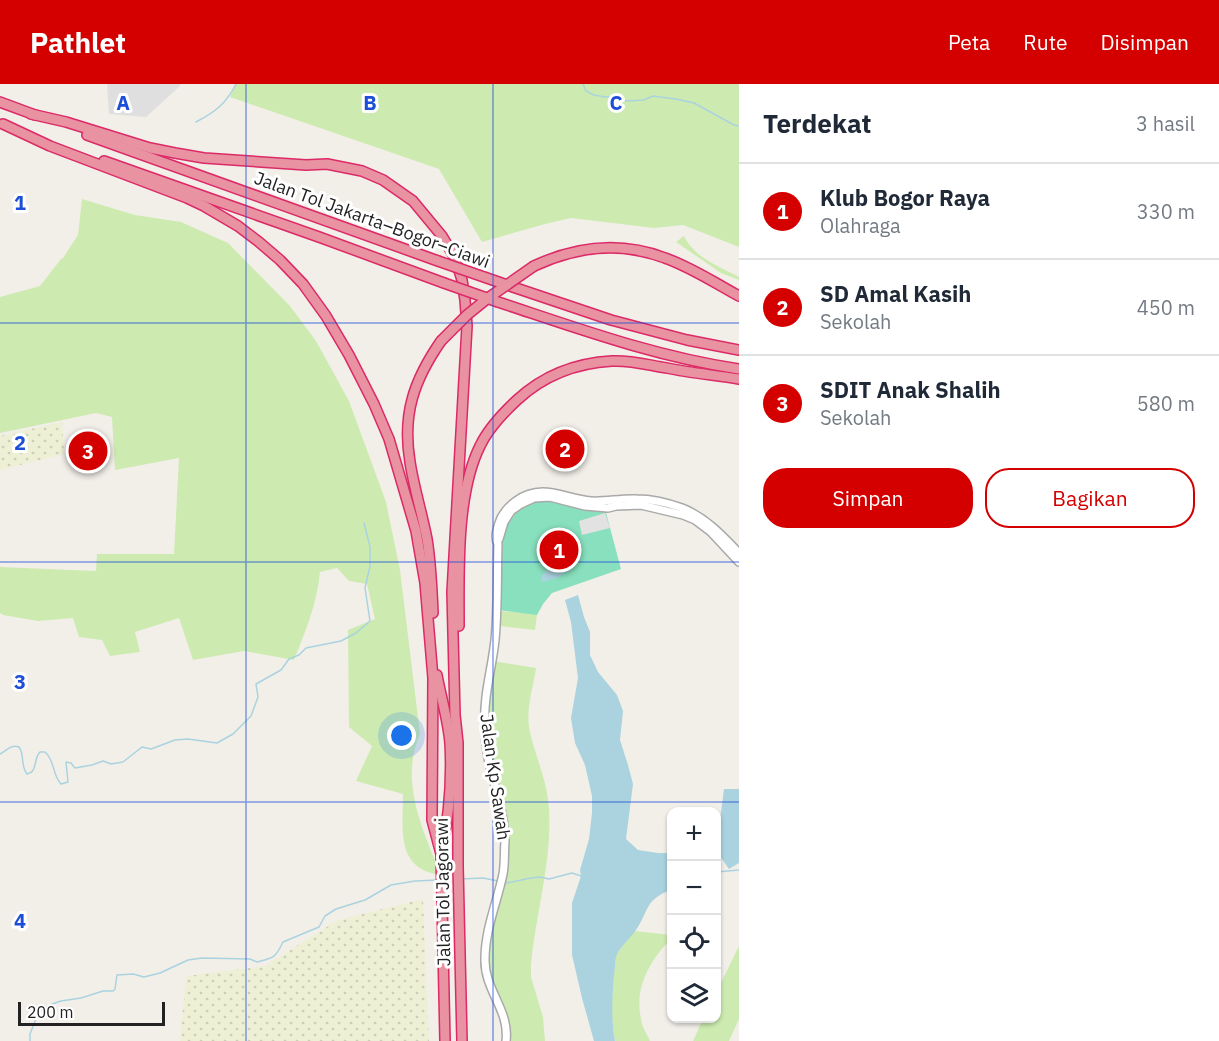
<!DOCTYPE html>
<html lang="id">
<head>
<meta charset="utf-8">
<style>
	:root { --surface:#fff; --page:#f6f6f7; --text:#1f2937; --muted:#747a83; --line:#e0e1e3; --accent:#d40000 }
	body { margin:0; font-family:"IBM Plex Sans",sans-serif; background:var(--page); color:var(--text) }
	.controls { position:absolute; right:18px; bottom:18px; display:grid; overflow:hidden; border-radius:12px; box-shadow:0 2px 4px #0004 }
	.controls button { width:54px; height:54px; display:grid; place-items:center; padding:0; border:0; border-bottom:2px solid var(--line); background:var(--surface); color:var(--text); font:30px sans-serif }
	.scale { position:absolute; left:18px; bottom:15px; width:147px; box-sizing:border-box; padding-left:6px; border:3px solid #222; border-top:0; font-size:16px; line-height:21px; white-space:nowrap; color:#222; -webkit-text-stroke:4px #fff; paint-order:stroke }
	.you { position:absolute; left:402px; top:652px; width:21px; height:21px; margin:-15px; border:4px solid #fff; border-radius:50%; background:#1a73e8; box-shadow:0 0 0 9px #1a73e833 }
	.badge { display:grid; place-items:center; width:39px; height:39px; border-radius:50%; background:var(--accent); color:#fff; font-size:20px; font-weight:700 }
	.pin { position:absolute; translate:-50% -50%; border:3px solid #fff; box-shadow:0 2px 6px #0006 }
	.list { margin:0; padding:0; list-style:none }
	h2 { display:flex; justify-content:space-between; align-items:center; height:78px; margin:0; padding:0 24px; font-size:26px }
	h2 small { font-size:20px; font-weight:400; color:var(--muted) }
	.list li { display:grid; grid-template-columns:39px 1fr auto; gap:18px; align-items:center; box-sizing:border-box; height:96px; padding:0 24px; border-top:2px solid var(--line) }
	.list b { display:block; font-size:22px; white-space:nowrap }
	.list p { margin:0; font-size:20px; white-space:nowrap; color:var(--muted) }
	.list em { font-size:20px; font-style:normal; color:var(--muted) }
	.actions { display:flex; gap:12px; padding:18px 24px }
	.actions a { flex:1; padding:14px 0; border:2px solid var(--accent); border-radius:24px; text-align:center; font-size:21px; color:var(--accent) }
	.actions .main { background:var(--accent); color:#fff }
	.icon { flex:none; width:33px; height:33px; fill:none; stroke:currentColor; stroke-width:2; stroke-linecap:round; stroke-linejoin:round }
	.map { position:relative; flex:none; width:739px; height:957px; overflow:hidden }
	header { display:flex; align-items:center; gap:36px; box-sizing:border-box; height:84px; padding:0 30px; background:var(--accent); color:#fff }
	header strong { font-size:28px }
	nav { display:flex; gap:33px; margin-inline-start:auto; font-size:21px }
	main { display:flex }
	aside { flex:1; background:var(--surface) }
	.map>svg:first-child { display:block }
	.residential { fill:#e0dfdf }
	.farmland { fill:url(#farmland-dots) }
	.grass { fill:#cdebb0 }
	.pitch { fill:#88e0be }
	.parking { fill:#e2e2e2 }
	.water { fill:#aad3df }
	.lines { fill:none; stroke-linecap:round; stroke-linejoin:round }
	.stream { stroke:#aad3df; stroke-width:1.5 }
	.minor-casing { stroke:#a9a9a9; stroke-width:10 }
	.highway-casing { stroke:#dc2a67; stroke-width:12 }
	.minor { stroke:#fff; stroke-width:7 }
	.highway { stroke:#e892a2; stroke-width:9 }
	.highway-bridge-casing { stroke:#dc2a67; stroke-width:12; stroke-linecap:butt }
	.highway-bridge { stroke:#e892a2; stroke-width:9 }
	.grid { fill:none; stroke:#1d4ed8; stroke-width:1.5; stroke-opacity:0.55 }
	.labels { text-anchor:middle; stroke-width:6; stroke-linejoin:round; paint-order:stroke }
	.street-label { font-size:18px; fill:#222; stroke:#fff }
	.grid-label { font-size:20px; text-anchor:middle; font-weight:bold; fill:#1d4ed8; stroke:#fff; stroke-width:6; stroke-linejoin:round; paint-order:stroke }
</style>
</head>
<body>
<header>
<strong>Pathlet</strong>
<nav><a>Peta</a><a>Rute</a><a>Disimpan</a></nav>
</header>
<main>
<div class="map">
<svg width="739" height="957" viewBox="0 0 739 957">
	<defs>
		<pattern id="farmland-dots" width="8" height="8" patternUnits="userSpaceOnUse" patternTransform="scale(1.5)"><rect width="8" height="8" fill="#eef0d5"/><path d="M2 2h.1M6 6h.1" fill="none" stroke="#ccceb7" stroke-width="1.8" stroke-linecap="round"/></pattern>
	</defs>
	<rect width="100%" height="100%" fill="#f2efe9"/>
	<path class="residential" d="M107 0H180V2L146 33 109 30Z"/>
	<g class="farmland">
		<path d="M62 338 64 370 0 386V352Z"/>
		<path d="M423 815 429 957H180L186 892 265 882 338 836Z"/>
	</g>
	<g class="grass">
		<path d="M236 0H739V163L683 141 654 144 571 134 545 140 482 158 439 85 230 13Z"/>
		<path d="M82 115 135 131 181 138 228 159 290 222 316 257 349 317 386 418 400 486 420 650C399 698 423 746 441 791 395 785 403 745 403 710L356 697 372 662 349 643 348 546 375 535 367 500 349 497 337 484 320 488C317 520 306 546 294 576L244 567 193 576 179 534 135 548 140 568 110 572 102 556 79 553 73 534 38 537 3 531 0 529V483L96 487 97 470H174L179 374 115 386 112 333 96 329 0 349V213L40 202 61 175 63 174 78 151Z"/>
		<path d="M684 152C694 173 718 182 739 193V196L721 189 676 158Z"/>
		<path d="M501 527 537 530 535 546 500 542Z"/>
		<path d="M492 577 536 584C533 604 525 628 530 648 536 675 547 695 549 725 552 778 536 828 531 881V893L543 933 545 957H506L507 950 485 878 503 790 504 741 484 640Z"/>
		<path d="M635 847 671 851V855C650 876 634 904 641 935 642 943 647 950 650 957H615L612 935 611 918 616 872 627 854Z"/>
		<path d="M739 862V935L729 957H693L703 935 716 934 717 907Z"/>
	</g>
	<path class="pitch" d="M551 414 605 425 621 485 552 509 543 520 537 531 499 526 503 447 520 423 530 417Z"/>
	<path class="parking" d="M605 429 610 444 582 451 579 437Z"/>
	<g class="water">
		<path d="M560 467 564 473V476L569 477 571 481 570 487 564 489 556 495H551L544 498 541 497 542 491 548 485 545 470Z"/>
		<path d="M578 511 584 533 590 548V571L598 588 617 611 623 627 620 656 628 681 633 700 626 755 638 766 658 769H671V806C645 815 649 827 636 846 630 855 620 862 616 873 615 878 615 886 614 891 612 915 611 934 615 957H594L582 914 572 871V819L581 792 580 786 589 755 592 729V712L585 681 575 659 571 634 578 594 571 538 565 516Z"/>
		<path d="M724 705H739V779L729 785 717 768V744L720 736Z"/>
	</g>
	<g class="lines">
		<g class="stream">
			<path d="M583 0 586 7 594 11 605 13 617 12 626 17 644 16 653 12 676 15 694 19 734 41 739 42"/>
			<path d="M196 38C215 28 226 20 236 0"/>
			<path d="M0 670C6 667 11 660 19 663 25 671 20 681 27 690 38 688 33 675 40 668H45C55 676 52 691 61 700L68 698 66 678 71 679 75 684 92 681 103 677 111 680 123 678 142 663 151 665 175 656 188 655 217 659 233 650 251 632 258 613 256 600 281 586 289 575 299 571 306 564 341 557 356 549 370 537 365 504 370 482V463L364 439"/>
			<path d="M716 788 739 786"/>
			<path d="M461 795 483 794 498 797"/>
			<path d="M503 798 507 799 531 794 540 793 549 795 572 789 581 792 582 794"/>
			<path d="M30 957V950L39 927 52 920 61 917 81 914 103 907H113L115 905 117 891 133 890 144 893 160 889 188 876 202 874 250 875 257 878C274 874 276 873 283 858L319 843 325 832 336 825 365 816 391 801 415 797 438 796"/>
		</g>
		<g class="minor-casing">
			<g id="minor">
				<path d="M499 455 504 438 511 427 521 420 534 414 550 413 585 422 608 424 616 422 641 421 683 431 695 436 711 448 739 478"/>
				<path d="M506 957C510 926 484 906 485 875 485 845 497 819 503 790 505 780 504 769 505 758 505 729 494 702 488 674 486 663 485 652 485 642 483 612 492 585 495 556 498 524 497 492 498 460 494 453 497 446 499 439 502 429 508 423 516 417 543 398 564 415 591 417 606 418 621 414 637 415 651 415 668 419 682 424 705 433 722 451 739 469"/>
			</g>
		</g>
		<g class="highway-casing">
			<g id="highway">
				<path d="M0 18 35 31"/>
				<path d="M31 30 66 38 150 64 175 69 204 74 306 81 327 80 362 87 383 96 413 117 442 152 455 174 462 196 465 216 467 242 452 508 455 631 458 659V782L462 957"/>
				<path d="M3 40 50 62 187 114 204 122 238 142 259 158 280 176 303 200 326 232 349 271 374 320 389 355 416 447 425 499 433 594 432 736 441 770"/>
				<path d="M87 51 438 177"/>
				<path d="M104 77 319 153 444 199"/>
				<path d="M534 182C577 162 620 157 665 174 691 183 715 199 739 212"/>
				<path d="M507 201 611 236 687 256 739 266"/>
				<path d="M498 218C577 244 656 273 739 285"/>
				<path d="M433 529C432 504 431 480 427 455 422 429 414 404 410 378 402 330 414 296 441 257"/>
				<path d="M459 542C459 489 456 410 480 362 488 345 503 329 517 316 544 291 576 279 612 277 631 276 648 281 667 284 690 289 715 291 739 295"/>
				<path d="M437 591C441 613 448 636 450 659 452 696 449 734 441 770L445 957"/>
			</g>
		</g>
		<use href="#minor" class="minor"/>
		<use href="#highway" class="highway"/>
		<g class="highway-bridge-casing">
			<g id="highway-bridge">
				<path d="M438 177 507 201"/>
				<path d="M444 199 498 218"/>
				<path d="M441 257 467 231 488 214 534 182"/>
			</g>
		</g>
		<use href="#highway-bridge" class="highway-bridge"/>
	</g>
	<path class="grid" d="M246 0V957M493 0V957M0 239H739M0 478H739M0 718H739"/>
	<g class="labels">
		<g class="street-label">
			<text transform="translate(372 136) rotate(20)" y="6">Jalan Tol Jakarta–Bogor–Ciawi</text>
			<text transform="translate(495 693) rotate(82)" y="6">Jalan Kp Sawah</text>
			<text transform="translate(443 808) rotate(-91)" y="6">Jalan Tol Jagorawi</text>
		</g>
	</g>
	<g class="grid-label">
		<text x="123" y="26">A</text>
		<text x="370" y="26">B</text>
		<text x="616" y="26">C</text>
		<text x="20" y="126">1</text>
		<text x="20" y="366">2</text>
		<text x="20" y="605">3</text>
		<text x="20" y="844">4</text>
	</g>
</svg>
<div class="controls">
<button>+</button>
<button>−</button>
<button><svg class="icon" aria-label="locate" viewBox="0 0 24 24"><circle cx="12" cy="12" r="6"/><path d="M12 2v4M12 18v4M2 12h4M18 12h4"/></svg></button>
<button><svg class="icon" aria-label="layers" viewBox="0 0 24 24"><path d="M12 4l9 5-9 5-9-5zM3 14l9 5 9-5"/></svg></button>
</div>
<div class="scale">200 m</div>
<div class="you"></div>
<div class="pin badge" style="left:559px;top:466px">1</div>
<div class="pin badge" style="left:565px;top:365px">2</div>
<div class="pin badge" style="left:88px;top:367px">3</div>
</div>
<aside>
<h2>Terdekat<small>3 hasil</small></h2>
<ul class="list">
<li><span class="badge">1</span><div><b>Klub Bogor Raya</b><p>Olahraga</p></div><em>330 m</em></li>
<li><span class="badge">2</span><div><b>SD Amal Kasih</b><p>Sekolah</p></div><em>450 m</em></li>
<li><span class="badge">3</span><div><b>SDIT Anak Shalih</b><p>Sekolah</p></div><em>580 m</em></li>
</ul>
<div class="actions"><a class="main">Simpan</a><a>Bagikan</a></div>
</aside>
</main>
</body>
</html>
